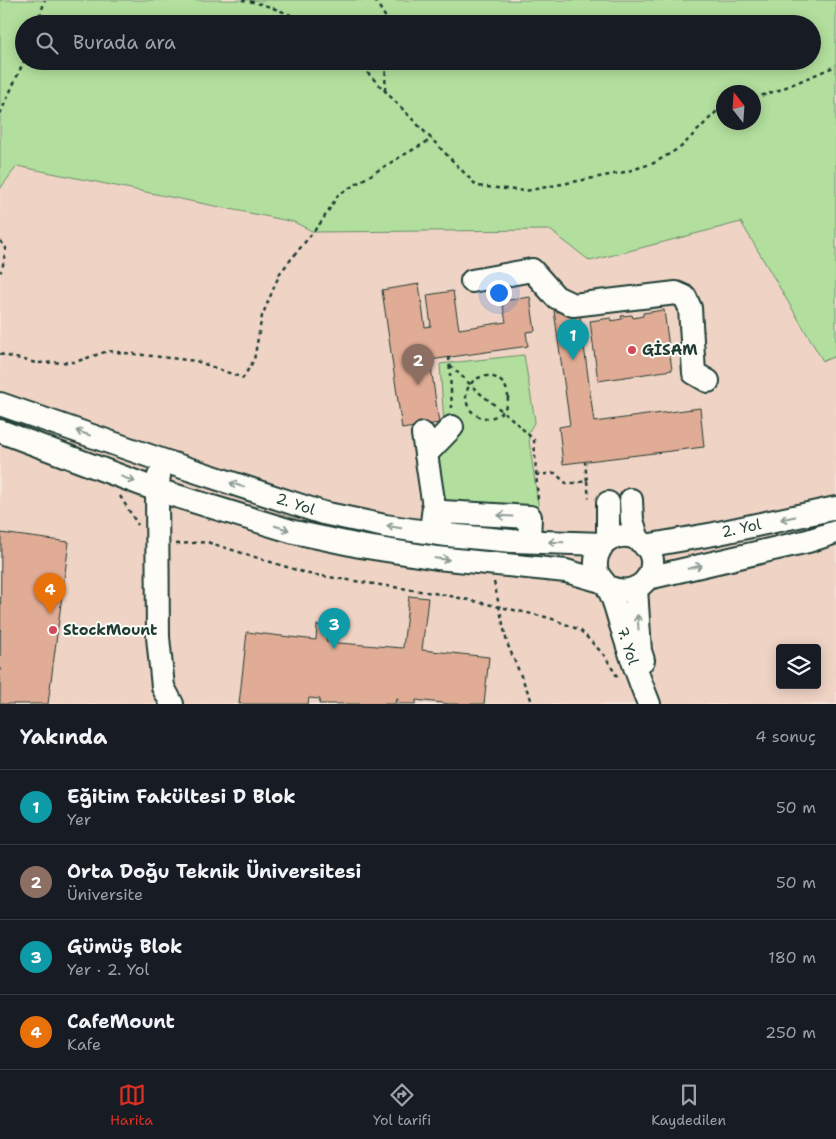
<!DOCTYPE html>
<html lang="tr">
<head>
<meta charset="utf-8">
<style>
	:root { --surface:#171b24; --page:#242831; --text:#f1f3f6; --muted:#9ea1a6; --line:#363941; --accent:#d93025 }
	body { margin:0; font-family:"Shantell Sans",sans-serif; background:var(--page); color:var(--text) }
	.controls { position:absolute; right:15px; bottom:15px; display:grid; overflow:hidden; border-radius:5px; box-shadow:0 2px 12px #0003 }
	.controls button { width:45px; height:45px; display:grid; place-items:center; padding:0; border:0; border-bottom:1px solid var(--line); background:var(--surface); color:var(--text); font:25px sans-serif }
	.compass { position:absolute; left:716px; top:85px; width:45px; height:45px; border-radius:50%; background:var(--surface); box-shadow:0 2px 12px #0003; rotate:343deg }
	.you { position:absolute; left:498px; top:292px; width:18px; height:18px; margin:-12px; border:4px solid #fff; border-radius:50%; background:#1a73e8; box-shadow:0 0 0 8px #1a73e833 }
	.badge { display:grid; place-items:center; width:32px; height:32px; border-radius:50%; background:var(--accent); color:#fff; font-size:16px; font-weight:700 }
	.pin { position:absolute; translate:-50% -41px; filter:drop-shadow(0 1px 2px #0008) }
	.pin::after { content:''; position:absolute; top:26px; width:18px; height:15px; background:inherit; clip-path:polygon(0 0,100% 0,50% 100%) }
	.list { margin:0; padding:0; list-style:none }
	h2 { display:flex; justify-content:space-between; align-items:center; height:65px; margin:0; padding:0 20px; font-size:21px }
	h2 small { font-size:16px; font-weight:400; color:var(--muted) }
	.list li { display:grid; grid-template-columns:32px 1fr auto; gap:15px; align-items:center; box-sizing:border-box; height:75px; padding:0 20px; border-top:1px solid var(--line) }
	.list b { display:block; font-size:19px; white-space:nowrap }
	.list p { margin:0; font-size:16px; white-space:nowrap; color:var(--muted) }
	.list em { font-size:16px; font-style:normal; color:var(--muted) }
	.icon { flex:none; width:28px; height:28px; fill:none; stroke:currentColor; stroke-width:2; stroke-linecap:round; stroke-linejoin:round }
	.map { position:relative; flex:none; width:836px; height:704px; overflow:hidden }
	.search { position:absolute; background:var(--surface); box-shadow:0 2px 12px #0003; left:15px; right:15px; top:15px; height:55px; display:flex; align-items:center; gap:12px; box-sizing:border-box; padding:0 18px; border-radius:28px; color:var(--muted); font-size:19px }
	.sheet { height:365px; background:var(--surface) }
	nav { display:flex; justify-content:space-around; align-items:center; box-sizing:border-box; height:70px; border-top:1px solid var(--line); background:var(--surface); font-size:14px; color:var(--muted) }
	nav a { display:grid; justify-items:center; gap:2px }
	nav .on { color:var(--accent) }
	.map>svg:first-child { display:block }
	.built { fill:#efd3c5; fill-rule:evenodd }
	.green { fill:#b2df9d; stroke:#688e68; fill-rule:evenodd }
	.building { fill:#e1ac95; stroke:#1f3d34 }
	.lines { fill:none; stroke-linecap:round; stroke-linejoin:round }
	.minor-casing { stroke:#1f3d34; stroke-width:26 }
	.path { stroke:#1f3d34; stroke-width:2.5; stroke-dasharray:4 4; stroke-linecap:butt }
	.minor { stroke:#fdfcf7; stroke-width:22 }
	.oneway { stroke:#8e9c96 }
	.poi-dot { fill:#d1495b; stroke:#fdfcf7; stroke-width:2 }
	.labels { text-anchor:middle; stroke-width:4; stroke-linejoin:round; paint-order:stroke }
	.poi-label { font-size:15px; font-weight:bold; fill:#1f3d34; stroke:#fdfcf7; text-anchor:start }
	.street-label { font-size:15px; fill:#1f3d34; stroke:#fdfcf7 }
</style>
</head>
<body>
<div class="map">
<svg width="836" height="704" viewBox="0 0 836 704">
	<rect width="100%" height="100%" fill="#f5e4da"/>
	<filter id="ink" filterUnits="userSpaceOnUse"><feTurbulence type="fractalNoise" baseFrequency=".02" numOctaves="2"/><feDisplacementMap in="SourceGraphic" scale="10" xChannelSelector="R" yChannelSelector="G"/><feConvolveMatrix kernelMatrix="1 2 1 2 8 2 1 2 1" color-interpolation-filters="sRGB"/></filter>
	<g filter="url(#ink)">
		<path class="built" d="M0 0H836V704H0ZM24 24H812V61H24ZM724 92H754V122H724ZM780 648H817V685H780Z"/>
		<g class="green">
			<path d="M0 0H836V356L823 361 741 222 590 261 550 230 314 232 294 222 17 166 0 189ZM24 24H812V61H24ZM754 92V122H724V92Z"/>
			<path d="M524 355 535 421 528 433 539 510 437 506 432 464 444 423 440 364Z"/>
			<path d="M454 520 517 524V532L454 527Z"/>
		</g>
		<g class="building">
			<path d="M419 284 425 327 431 326 427 295 453 291 459 329 506 322 502 301 530 297 535 331 526 332 528 346 430 360 439 423 402 429 382 290Z"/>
			<path d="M579 308 594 422 700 408 704 447 563 464 559 427 570 425 554 311Z"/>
			<path d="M664 310 672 370 598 381 590 321 611 318V321L622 319 621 316 632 315 633 318 643 316V313Z"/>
			<path d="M1 533 69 542 48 704H0Z"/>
			<path d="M409 596 428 598 422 650 489 657 484 704H450L416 700V704H397L398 699H396L395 704H319L320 699 309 698 308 704H239L247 632 316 640 317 625 328 626 326 642 403 648Z"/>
		</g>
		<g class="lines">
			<g class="minor-casing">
				<g id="minor">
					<path d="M472 281 532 270 556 297 573 305 676 293 685 297 690 308 694 373 708 381"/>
					<path id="s1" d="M0 404 161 460 323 513 385 526 447 535 512 541 604 544"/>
					<path d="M0 431 157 490 294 532 360 546 437 558 566 571 601 581"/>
					<path d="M423 434 434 507 431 530"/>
					<path d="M426 454 452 427"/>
					<path d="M159 476 157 490 158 637 163 687 172 704"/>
					<path d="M631 500 632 520 638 540"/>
					<path d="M439 534 443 512 530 517 529 541"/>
					<path d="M608 540V503"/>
					<path id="s2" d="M645 546 714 534 836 508"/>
					<path d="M648 578 808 541 836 532"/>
					<path id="s3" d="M608 587C645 603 668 559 639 540 631 535 621 535 613 538 602 542 595 554 596 566 596 577 604 580 608 588 615 600 618 616 622 628 630 654 639 679 649 704"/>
					<path d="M636 588 640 651 643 660"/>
				</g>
			</g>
			<g class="path">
				<path d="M242 0C259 2 291 13 306 24"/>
				<path d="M375 0 386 18V24"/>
				<path d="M37 24 45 0"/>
				<path d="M356 61 477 186 525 191 625 172 654 163 681 147 719 109 724 108"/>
				<path d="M385 91 386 61"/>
				<path d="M754 98 779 90 836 66"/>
				<path d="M0 114 24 61"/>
				<path d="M0 241 6 248 2 270 0 272"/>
				<path d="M0 354 36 363 75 362 108 351 196 361 243 378 254 360 262 316 280 273 322 221 338 195 400 157 432 139"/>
				<path d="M449 357 452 408"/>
				<path d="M450 365 477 391 511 418 534 440 538 501"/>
				<circle cx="487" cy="397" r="21"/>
				<path d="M536 475 555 473 567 484 587 481 585 462"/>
				<path d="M587 481 589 498"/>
				<path d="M120 496 138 525"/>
				<path d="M176 544 207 542 309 574 446 595 550 618 580 630 605 656 619 680"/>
				<path d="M494 582 507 643 533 704"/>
			</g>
			<use href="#minor" class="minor"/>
		</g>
		<defs><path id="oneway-shaft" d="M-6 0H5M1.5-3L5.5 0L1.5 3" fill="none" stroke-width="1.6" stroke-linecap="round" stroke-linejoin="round" transform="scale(1.25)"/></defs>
		<g class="oneway">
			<use href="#oneway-shaft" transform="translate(83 433) rotate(-161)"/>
			<use href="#oneway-shaft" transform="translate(128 479) rotate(21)"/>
			<use href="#oneway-shaft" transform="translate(237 485) rotate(-162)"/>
			<use href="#oneway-shaft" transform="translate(505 516) rotate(-177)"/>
			<use href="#oneway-shaft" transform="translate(788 518) rotate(168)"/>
			<use href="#oneway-shaft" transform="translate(394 527) rotate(-171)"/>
			<use href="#oneway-shaft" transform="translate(282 528) rotate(17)"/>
			<use href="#oneway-shaft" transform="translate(556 542) rotate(-178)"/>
			<use href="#oneway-shaft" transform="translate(442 559) rotate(6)"/>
			<use href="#oneway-shaft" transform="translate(695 567) rotate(-13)"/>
			<use href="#oneway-shaft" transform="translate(638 622) rotate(-94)"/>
		</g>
	</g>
	<g class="poi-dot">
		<circle cx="632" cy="350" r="5"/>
		<circle cx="53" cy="630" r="5"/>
	</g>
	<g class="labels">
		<g class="poi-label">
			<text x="642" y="355">GİSAM</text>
			<text x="63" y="635">StockMount</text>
		</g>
		<g class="street-label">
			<text dy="5" stroke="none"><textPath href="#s1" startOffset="312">2. Yol</textPath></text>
			<text dy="5" stroke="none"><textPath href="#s2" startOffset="98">2. Yol</textPath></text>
			<text dy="5" stroke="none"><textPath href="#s3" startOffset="236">7. Yol</textPath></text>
		</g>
	</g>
</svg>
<div class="controls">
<button><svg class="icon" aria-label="layers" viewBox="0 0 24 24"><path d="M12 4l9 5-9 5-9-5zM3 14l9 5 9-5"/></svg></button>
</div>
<svg class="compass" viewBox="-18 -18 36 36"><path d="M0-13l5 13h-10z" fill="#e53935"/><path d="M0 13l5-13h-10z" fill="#9ea1a6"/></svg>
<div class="you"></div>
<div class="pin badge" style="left:573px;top:360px;background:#0f9aa8">1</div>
<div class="pin badge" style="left:418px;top:385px;background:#8d6e63">2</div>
<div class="pin badge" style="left:334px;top:649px;background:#0f9aa8">3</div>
<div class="pin badge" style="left:50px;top:614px;background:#e8710a">4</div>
<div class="search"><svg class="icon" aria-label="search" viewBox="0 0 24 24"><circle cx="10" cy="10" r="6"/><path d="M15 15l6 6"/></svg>Burada ara</div>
</div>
<section class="sheet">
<h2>Yakında<small>4 sonuç</small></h2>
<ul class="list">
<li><span class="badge" style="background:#0f9aa8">1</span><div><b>Eğitim Fakültesi D Blok</b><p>Yer</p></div><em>50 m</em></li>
<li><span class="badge" style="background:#8d6e63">2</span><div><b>Orta Doğu Teknik Üniversitesi</b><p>Üniversite</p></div><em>50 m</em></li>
<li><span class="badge" style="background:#0f9aa8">3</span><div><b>Gümüş Blok</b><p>Yer · 2. Yol</p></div><em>180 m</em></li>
<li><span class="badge" style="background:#e8710a">4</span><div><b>CafeMount</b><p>Kafe</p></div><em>250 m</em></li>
</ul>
</section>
<nav>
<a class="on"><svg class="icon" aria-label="map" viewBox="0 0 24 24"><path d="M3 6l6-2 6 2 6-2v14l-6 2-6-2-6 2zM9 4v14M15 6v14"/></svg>Harita</a>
<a><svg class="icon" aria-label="directions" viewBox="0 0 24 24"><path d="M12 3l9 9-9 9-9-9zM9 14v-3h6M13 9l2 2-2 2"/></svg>Yol tarifi</a>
<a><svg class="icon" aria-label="saved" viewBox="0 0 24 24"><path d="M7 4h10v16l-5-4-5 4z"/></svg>Kaydedilen</a>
</nav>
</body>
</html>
